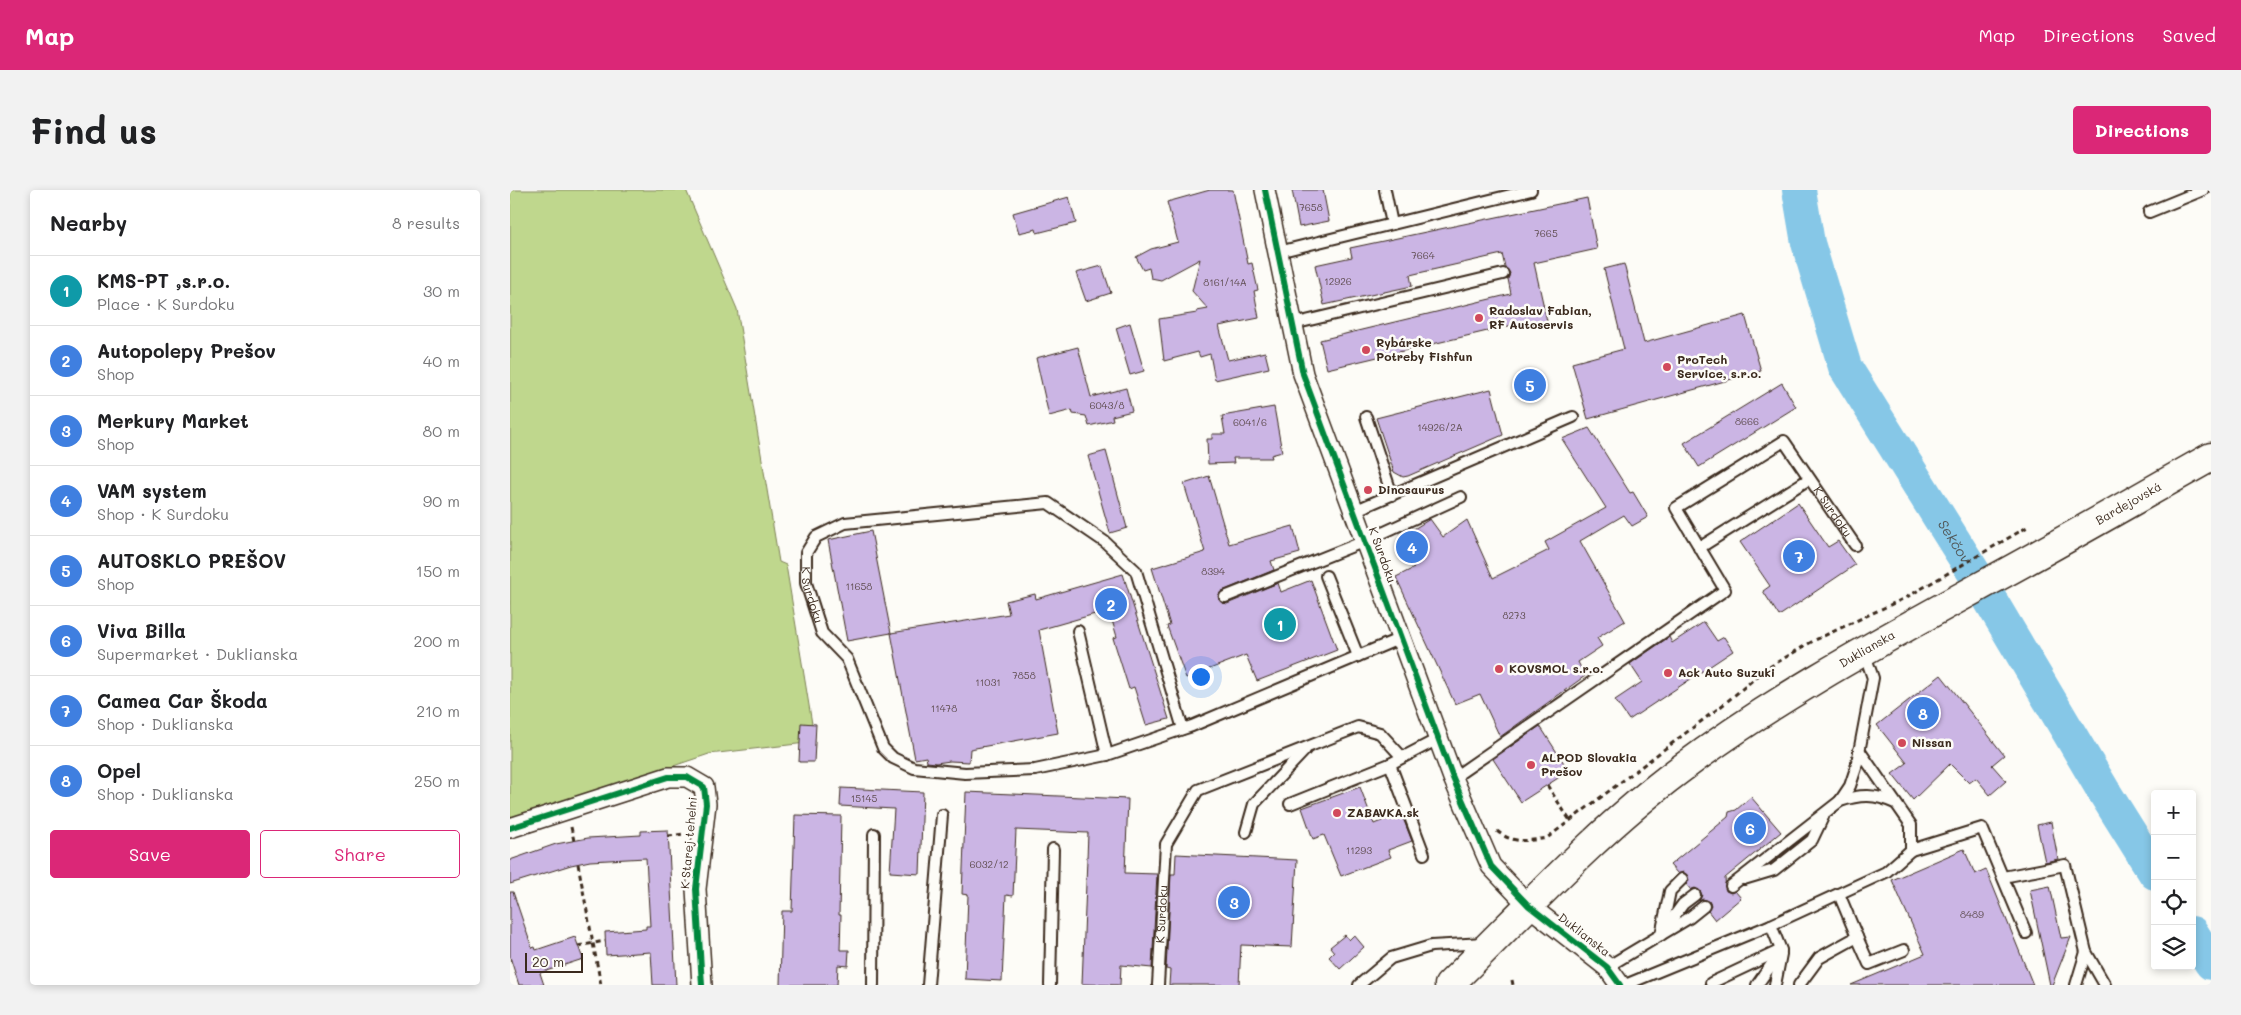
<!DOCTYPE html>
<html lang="en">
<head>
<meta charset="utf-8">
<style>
	:root { --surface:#fff; --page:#f2f2f2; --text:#202124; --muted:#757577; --line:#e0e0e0; --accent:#db2777 }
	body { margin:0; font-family:Mali,sans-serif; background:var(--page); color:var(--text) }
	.controls { position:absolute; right:15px; bottom:15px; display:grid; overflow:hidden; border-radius:5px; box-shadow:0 2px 8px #0003 }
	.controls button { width:45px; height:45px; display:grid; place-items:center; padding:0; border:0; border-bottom:1px solid var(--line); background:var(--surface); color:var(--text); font:25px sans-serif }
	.scale { position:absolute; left:15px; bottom:12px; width:58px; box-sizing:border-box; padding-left:5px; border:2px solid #3b2a1e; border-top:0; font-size:14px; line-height:18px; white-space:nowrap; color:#3b2a1e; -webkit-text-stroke:4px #fdfcf7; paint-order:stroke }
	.you { position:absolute; left:690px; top:486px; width:18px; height:18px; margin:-12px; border:4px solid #fff; border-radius:50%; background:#1a73e8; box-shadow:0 0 0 8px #1a73e833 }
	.badge { display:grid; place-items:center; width:32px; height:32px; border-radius:50%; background:var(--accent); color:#fff; font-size:16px; font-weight:700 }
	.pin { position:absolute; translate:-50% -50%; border:2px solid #fff; box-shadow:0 1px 5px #0006 }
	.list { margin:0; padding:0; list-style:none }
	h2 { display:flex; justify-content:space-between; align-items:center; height:65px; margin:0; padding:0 20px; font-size:21px }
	h2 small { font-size:16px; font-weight:400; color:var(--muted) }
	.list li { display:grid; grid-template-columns:32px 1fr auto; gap:15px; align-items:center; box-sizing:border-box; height:70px; padding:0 20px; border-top:1px solid var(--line) }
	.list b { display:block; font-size:19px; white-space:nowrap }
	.list p { margin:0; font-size:16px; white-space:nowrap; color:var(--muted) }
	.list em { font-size:16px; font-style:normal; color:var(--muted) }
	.actions { display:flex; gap:10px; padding:15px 20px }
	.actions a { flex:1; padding:11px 0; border:1px solid var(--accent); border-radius:5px; text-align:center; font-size:18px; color:var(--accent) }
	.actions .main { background:var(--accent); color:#fff }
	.icon { flex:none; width:28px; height:28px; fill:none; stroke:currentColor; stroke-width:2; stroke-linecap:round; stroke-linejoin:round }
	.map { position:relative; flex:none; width:1701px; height:795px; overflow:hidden; border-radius:5px }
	header { display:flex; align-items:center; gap:30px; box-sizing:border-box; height:70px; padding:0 25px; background:var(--accent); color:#fff }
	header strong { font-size:24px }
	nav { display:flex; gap:28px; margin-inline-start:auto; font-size:18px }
	.intro { display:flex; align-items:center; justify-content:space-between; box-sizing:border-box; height:120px; padding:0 30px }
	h1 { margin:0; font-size:35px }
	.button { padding:12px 22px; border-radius:5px; background:var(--accent); color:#fff; font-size:18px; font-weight:700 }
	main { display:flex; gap:30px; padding:0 30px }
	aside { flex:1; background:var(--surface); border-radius:5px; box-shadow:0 2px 8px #0003 }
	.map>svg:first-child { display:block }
	.green { fill:#bfd78d; stroke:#7d8056 }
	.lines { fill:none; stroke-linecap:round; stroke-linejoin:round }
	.river { stroke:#86c7e7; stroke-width:34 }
	.building { fill:#cbb5e4; stroke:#3b2a1e }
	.service-casing { stroke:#3b2a1e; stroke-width:14 }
	.minor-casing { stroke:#3b2a1e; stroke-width:22 }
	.primary-casing { stroke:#3b2a1e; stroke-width:31 }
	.path { stroke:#3b2a1e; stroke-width:3; stroke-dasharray:5 4; stroke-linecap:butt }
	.service { stroke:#fdfcf7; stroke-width:10 }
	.minor { stroke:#fdfcf7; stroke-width:19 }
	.primary { stroke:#fdfcf7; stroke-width:28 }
	.cycleway-casing { stroke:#fdfcf7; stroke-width:9 }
	.cycleway { stroke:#00873e; stroke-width:6 }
	.poi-dot { fill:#d1495b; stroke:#fdfcf7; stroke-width:2 }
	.labels { text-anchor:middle; stroke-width:5; stroke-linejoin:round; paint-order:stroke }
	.number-label { font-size:10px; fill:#5f4d50 }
	.poi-label { font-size:12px; font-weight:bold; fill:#3b2a1e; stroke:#fdfcf7; text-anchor:start }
	.street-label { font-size:12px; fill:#3b2a1e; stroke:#fdfcf7 }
	.water-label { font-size:14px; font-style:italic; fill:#52595a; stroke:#fdfcf7 }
</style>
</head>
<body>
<header>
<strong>Map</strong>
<nav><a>Map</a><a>Directions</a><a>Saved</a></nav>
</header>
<div class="intro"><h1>Find us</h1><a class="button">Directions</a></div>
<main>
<aside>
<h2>Nearby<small>8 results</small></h2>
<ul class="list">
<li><span class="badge" style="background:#0f9aa8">1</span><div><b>KMS-PT ,s.r.o.</b><p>Place · K Surdoku</p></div><em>30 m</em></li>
<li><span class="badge" style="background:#3f7fe0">2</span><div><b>Autopolepy Prešov</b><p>Shop</p></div><em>40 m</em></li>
<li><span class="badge" style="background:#3f7fe0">3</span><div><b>Merkury Market</b><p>Shop</p></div><em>80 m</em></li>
<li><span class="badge" style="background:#3f7fe0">4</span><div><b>VAM system</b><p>Shop · K Surdoku</p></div><em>90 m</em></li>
<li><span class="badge" style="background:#3f7fe0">5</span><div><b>AUTOSKLO PREŠOV</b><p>Shop</p></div><em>150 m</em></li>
<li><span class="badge" style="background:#3f7fe0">6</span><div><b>Viva Billa</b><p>Supermarket · Duklianska</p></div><em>200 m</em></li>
<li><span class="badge" style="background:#3f7fe0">7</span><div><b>Camea Car Škoda</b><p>Shop · Duklianska</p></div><em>210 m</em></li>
<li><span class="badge" style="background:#3f7fe0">8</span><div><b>Opel</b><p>Shop · Duklianska</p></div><em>250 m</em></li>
</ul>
<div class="actions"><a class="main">Save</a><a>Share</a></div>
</aside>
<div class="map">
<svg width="1701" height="795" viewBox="0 0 1701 795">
	<rect width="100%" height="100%" fill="#fdfcf7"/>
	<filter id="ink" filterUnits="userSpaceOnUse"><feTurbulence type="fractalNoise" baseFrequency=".02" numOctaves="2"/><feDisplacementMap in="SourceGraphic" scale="10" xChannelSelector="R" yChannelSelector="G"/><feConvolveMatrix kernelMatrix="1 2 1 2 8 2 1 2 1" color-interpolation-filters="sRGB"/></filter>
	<g filter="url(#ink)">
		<path class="green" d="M0 0H176L227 119 269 372 276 375 305 552 199 564 0 631Z"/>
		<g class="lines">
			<g class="river">
				<path id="s1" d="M1289 0 1298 53 1335 177 1466 386 1593 600 1645 683"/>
				<path d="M1682 743 1701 773"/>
			</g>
		</g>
		<g class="building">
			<path d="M700 0H723L738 74 742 73 748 100 744 101 749 128 709 136 718 170 755 162 759 178 705 190 700 164 690 167 688 162 654 171 649 129 687 123V121L698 119 682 101 690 69 651 90 641 88 639 78 633 80 626 67 641 59 668 52 657 12Z"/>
			<path d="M782 0H813L819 31 789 37Z"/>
			<path d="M559 7 566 33 527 43 526 39 509 43 503 23Z"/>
			<path d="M1077 8 1087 59 1024 73 1037 131 1007 137V134L817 179 810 150 1001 104 998 89 1000 83 995 77 992 64 900 85 902 96 814 115 805 75 842 67 840 58Z"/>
			<path d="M1114 74 1134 153 1235 125 1251 181 1078 229 1062 173 1114 159 1094 79Z"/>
			<path d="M592 76 601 103 576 111 566 83Z"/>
			<path d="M620 133 634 181 620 185 606 138Z"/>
			<path d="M568 157 581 207 616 198 622 221 602 226 603 230 579 236 576 226 563 224 562 220 539 226 526 168Z"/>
			<path d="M1272 193 1286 217 1189 277 1174 253Z"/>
			<path d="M981 199 993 245 898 286 893 287 884 282 866 228Z"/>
			<path d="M764 217 772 262 761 265 762 268H723L724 273 698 274 697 249H702V244H715L712 226Z"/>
			<path d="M1079 238 1120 303 1123 302 1138 327 1122 336 1114 325 1070 351 1115 431 1087 448 1092 456 1068 472 1075 486 990 547 970 504 945 514 886 387 904 378 890 357 897 355 894 345 920 329 933 347 957 330 983 388 1039 360 1035 352 1096 318 1052 249Z"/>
			<path d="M596 261 617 338 600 343 578 266Z"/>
			<path d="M699 286 719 354 783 336 790 363 761 371 764 380 712 401 708 406 709 410 717 414 768 393 771 402 801 390 827 460 747 491 736 465 676 488 657 436 660 435 642 378 695 362 674 294Z"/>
			<path d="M1288 313 1318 357 1328 351 1345 375 1269 426 1253 401 1260 396 1230 352Z"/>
			<path d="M361 341 381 443 337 451 318 350Z"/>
			<path d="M613 384 659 529 636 535 624 497 619 499 603 448 607 447 599 420 529 440 548 543 460 559 459 572 440 571 426 573 417 572 416 567 405 569 381 443 499 424 496 411 525 404 526 409Z"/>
			<path d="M1194 432 1207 451 1214 447 1223 461 1119 530 1105 510 1132 492 1120 474 1159 447 1162 453Z"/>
			<path d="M1431 485 1494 565 1482 575 1496 591 1480 605 1466 588 1459 593 1440 574 1403 610 1382 584 1397 573 1367 535Z"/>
			<path d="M291 533 306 534 304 572H289Z"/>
			<path d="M1030 536 1059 581 1011 612 983 569Z"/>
			<path d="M850 597 864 634 891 623 902 651 878 660 881 667 831 686 814 645 803 649 792 618Z"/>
			<path d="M331 598 413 602 410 684 380 682 384 619 330 616Z"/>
			<path d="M456 602 618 609 615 683 647 684 642 778 611 775 610 795 572 794 578 643 506 640 503 706 496 705 492 791 455 789 458 705 452 704Z"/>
			<path d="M1241 607 1271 642 1215 688 1216 701 1221 703 1225 701 1231 708 1205 730 1198 721 1201 715 1199 711 1193 709 1189 711 1192 705 1190 701 1185 698 1181 700 1176 694 1179 690 1177 685 1173 682 1168 684 1160 675 1218 627 1219 622 1226 620Z"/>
			<path d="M285 625 331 626 329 725H331L330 760H339L338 776 328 775 327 795H270L272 721H282Z"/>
			<path d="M1541 632 1548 669 1535 672 1527 635Z"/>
			<path d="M158 640 166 795H143L141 762 96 765 95 742 136 739V736H140L136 668 80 671 61 675 0 694V670L46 654 78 648 131 645V641Z"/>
			<path d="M1454 659 1465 684 1476 679 1523 795H1341L1415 764 1382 690Z"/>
			<path d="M666 664 787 670 782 757 731 755 729 795H659L660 780 656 779 661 684H665Z"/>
			<path d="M1540 696 1551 748 1561 747 1542 795H1540L1520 700Z"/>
			<path d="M0 702H3L22 758 25 757 26 760 65 747 73 769 30 783 34 795H9L0 767Z"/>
			<path d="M835 745 839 750 844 745 854 757 830 779 819 767 824 762 820 757Z"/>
		</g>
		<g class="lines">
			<g class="service-casing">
				<g id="service">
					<path d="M875 0 882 34"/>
					<path d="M1639 22 1693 0"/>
					<path d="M768 62 1021 0"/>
					<path d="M783 134 993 84"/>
					<path d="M856 227 882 305"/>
					<path d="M844 321 1063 227"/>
					<path d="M1189 358 1299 289"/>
					<path d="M816 386 848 466"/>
					<path d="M715 407 855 351 951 307"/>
					<path d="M568 441 597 565"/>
					<path id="s2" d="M673 539 626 381 595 352 538 313 335 333 306 347 296 363V393L312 443 337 469 373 558 383 568 404 578 455 583 525 580 597 565 673 539 682 536 891 448"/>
					<path id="s3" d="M943 588 1215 400 1166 318 1274 251 1345 355"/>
					<path d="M1330 611 1340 596 1346 578 1363 488 1354 462"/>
					<path d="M780 614 880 574"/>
					<path d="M736 642 744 614 795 560"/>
					<path d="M1401 660 1472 638 1516 743"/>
					<path d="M914 664 880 574 928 549"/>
					<path d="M1493 687 1555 675 1576 762 1595 795"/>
					<path d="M1234 689 1264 680 1302 650 1313 627"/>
					<path d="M1221 696 1330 611C1351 604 1365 604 1385 613"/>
					<path d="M1154 740 1173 714 1185 705"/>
					<path d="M1151 745 1160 701 1172 689"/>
					<path d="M1347 747 1359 774 1394 760"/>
					<path d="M1097 777 1179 728 1194 716"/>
					<path d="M1201 793 1271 760 1261 735"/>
					<path d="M363 795 364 644"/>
					<path d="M418 795 432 625"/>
					<path d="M540 795 543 659"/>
					<path id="s4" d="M648 795 656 654 688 600 848 537 870 543 892 567"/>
					<path d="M849 795 881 768 921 756 974 753"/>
					<path d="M1115 795 1261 735 1376 682 1401 660V635L1349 560"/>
					<path d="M1247 795 1271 761"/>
					<path d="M1265 795 1271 764"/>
					<path d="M1289 795 1309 768 1347 747 1329 704"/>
					<path d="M1566 795 1576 762"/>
				</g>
			</g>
			<g class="minor-casing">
				<g id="minor">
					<path d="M755 0 793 184 943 588 981 676 1019 716 1097 777 1110 795"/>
					<path d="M0 638 158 587H177L194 597 196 614 186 699 192 795"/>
				</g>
			</g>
			<g class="primary-casing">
				<g id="primary">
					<path id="s5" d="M939 795C1014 722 1084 644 1168 581 1266 507 1373 450 1480 391 1554 351 1628 308 1701 267"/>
				</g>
			</g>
			<g class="path">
				<path d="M1037 595 1061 632"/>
				<path d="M61 637 64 651"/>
				<path d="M987 641C1002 654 1019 651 1037 648L1214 514 1256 479 1303 451 1397 407 1519 336"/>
				<path d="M158 646 175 644"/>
				<path d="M68 674 91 795"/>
				<path d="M68 756 95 751"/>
				<path d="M0 770H1"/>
				<path d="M1002 790 1003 795"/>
			</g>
			<use href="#service" class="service"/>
			<use href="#minor" class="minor"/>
			<use href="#primary" class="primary"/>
			<g class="cycleway-casing">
				<g id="cycleway">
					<path d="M755 0 793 184 943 588 981 676 1019 716 1097 777 1110 795"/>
					<path d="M0 638 158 587H177L194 597 196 614 186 699 192 795"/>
				</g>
			</g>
			<use href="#cycleway" class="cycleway"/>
		</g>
	</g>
	<g class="poi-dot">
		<circle cx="969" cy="128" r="5"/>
		<circle cx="856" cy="160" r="5"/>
		<circle cx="1157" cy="177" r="5"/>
		<circle cx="858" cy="300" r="5"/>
		<circle cx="989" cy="479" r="5"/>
		<circle cx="1158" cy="483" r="5"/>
		<circle cx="1392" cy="553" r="5"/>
		<circle cx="1021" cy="575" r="5"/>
		<circle cx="827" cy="623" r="5"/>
	</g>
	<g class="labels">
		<g class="number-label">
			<text x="801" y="21">7658</text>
			<text x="1036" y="47">7665</text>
			<text x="913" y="69">7664</text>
			<text x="828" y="95">12926</text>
			<text x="715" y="96">8161/14A</text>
			<text x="597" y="219">6043/8</text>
			<text x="1237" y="235">8666</text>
			<text x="740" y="236">6041/6</text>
			<text x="930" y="241">14926/2A</text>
			<text x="703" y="385">8394</text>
			<text x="349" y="400">11658</text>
			<text x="1004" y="429">8273</text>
			<text x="514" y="489">7858</text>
			<text x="478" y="496">11031</text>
			<text x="434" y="522">11478</text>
			<text x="354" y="612">15145</text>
			<text x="849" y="664">11293</text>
			<text x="479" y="678">6032/12</text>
			<text x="1462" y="728">8489</text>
		</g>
		<g class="poi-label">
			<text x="979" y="125">Radoslav Fabian,<tspan x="979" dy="14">RF Autoservis</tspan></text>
			<text x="866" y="157">Rybárske<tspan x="866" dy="14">Potreby Fishfun</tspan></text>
			<text x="1167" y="174">ProTech<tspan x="1167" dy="14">Service, s.r.o.</tspan></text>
			<text x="868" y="304">Dinosaurus</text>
			<text x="999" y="483">KOVSMOL s.r.o.</text>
			<text x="1168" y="487">Ack Auto Suzuki</text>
			<text x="1402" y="557">Nissan</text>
			<text x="1031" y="572">ALPOD Slovakia<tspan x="1031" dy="14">Prešov</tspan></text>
			<text x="837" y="627">ZABAVKA.sk</text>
		</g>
		<g class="street-label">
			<text dy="4" stroke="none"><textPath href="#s5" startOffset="838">Bardejovská</textPath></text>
			<text dy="4" stroke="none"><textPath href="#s3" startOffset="639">K Surdoku</textPath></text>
			<text transform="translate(872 365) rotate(70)" y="4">K Surdoku</text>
			<text dy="4" stroke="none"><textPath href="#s2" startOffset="574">K Surdoku</textPath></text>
			<text dy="4" stroke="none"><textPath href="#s5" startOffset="539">Duklianska</textPath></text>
			<text transform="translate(179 653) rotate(-85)" y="4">K Starej tehelni</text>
			<text dy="4" stroke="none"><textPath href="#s4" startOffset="71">K Surdoku</textPath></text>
			<text transform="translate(1074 745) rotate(38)" y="4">Duklianska</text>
		</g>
		<g class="water-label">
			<text dy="5" stroke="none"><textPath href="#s1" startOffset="389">Sekčov</textPath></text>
		</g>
	</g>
</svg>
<div class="controls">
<button>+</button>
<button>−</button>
<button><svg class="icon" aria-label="locate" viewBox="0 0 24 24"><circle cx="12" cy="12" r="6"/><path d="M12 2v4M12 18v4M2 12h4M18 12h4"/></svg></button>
<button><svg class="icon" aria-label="layers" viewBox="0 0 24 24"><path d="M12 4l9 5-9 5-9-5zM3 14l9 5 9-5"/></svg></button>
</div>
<div class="scale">20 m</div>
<div class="you"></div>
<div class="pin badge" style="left:770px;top:434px;background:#0f9aa8">1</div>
<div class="pin badge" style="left:601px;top:414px;background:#3f7fe0">2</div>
<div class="pin badge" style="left:724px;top:712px;background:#3f7fe0">3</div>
<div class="pin badge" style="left:902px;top:357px;background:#3f7fe0">4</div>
<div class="pin badge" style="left:1020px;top:195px;background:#3f7fe0">5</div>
<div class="pin badge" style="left:1240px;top:638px;background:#3f7fe0">6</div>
<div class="pin badge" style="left:1289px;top:366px;background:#3f7fe0">7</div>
<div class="pin badge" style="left:1413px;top:523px;background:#3f7fe0">8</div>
</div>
</main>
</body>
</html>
